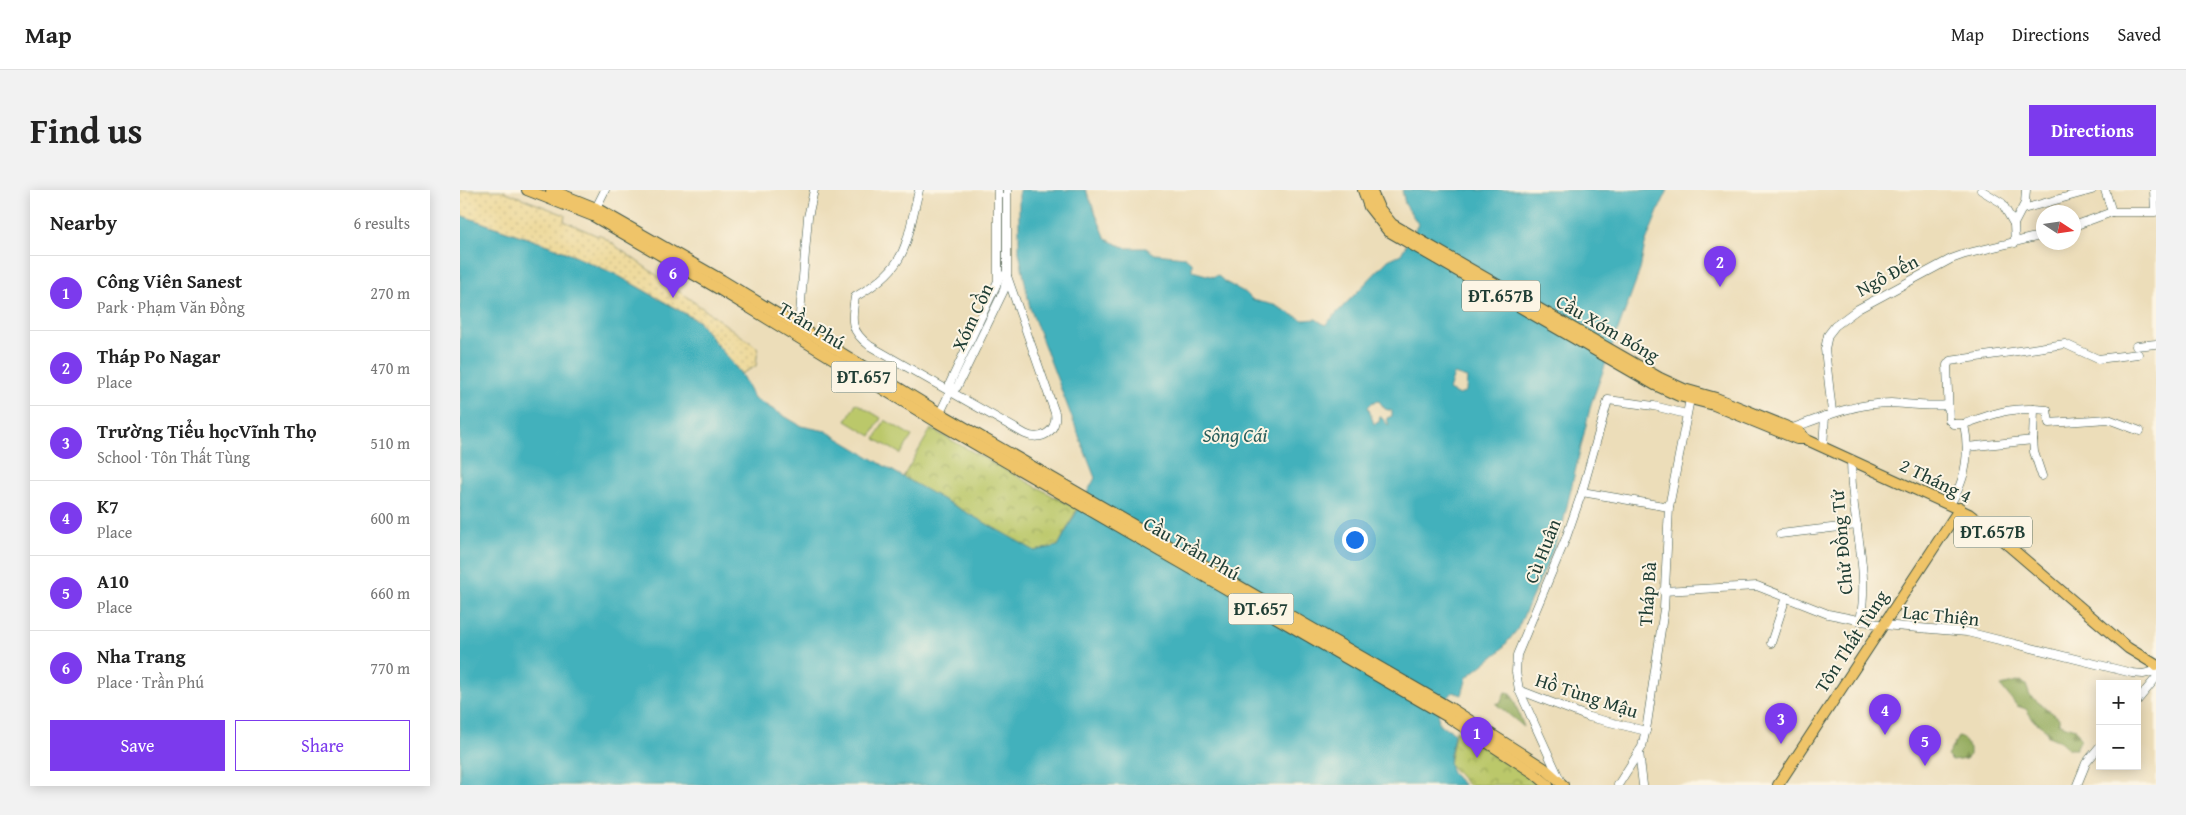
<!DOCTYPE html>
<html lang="en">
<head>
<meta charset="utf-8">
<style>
	:root { --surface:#fff; --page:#f2f2f2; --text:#222; --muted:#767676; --line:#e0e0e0; --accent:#7c3aed }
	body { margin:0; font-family:"Gentium Book Plus",serif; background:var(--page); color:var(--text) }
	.controls { position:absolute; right:15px; bottom:15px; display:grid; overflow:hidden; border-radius:0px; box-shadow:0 2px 12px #0003 }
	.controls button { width:45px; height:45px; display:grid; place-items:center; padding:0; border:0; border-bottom:1px solid var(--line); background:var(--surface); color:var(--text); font:25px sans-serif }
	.compass { position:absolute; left:1576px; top:15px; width:45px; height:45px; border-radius:50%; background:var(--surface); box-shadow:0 2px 12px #0003; rotate:102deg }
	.you { position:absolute; left:894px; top:349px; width:18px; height:18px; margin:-12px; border:4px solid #fff; border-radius:50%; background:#1a73e8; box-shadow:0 0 0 8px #1a73e833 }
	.badge { display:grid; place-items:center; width:32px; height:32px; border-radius:50%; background:var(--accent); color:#fff; font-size:16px; font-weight:700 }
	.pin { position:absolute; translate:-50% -41px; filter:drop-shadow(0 1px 2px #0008) }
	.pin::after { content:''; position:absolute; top:26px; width:18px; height:15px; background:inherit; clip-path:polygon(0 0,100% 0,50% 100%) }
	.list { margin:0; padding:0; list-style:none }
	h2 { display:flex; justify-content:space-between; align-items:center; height:65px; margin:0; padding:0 20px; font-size:21px }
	h2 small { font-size:16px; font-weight:400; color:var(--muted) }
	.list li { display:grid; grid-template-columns:32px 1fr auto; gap:15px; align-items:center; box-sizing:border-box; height:75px; padding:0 20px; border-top:1px solid var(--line) }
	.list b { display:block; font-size:19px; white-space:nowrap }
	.list p { margin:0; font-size:16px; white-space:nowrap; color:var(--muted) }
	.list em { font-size:16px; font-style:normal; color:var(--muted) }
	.actions { display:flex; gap:10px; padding:15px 20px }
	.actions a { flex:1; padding:11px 0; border:1px solid var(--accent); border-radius:0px; text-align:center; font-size:18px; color:var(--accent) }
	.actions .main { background:var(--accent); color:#fff }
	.map { position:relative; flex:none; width:1696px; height:595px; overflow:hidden; border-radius:0px }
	header { display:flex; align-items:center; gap:30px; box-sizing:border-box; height:70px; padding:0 25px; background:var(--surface); border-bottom:1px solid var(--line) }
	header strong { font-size:24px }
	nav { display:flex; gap:28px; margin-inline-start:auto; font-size:18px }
	.intro { display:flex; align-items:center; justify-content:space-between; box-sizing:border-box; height:120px; padding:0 30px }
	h1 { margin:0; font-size:35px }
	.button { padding:12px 22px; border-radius:0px; background:var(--accent); color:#fff; font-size:18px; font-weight:700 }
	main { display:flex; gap:30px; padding:0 30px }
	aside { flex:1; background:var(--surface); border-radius:0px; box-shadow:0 2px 12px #0003 }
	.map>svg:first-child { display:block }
	.forest { fill:url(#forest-firs); stroke:#5a7449 }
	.sand { fill:url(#sand-dots); stroke:#868c69 }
	.park { fill:url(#park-crowns); stroke:#6d824f }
	.pitch { fill:#bbc86a; stroke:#6d824f }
	.water { fill:#42b1bc; stroke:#307778; fill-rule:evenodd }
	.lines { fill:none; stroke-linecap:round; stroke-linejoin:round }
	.minor-casing { stroke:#3e5548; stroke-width:9 }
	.major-casing { stroke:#3e5548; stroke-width:12 }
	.minor { stroke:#fff; stroke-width:8 }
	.major { stroke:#efc469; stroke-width:10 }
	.labels { text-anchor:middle; stroke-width:4; stroke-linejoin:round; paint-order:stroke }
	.shield { fill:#fcf5e5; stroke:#617469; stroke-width:1 }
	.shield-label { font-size:18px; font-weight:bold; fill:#1f3d34 }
	.street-label { font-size:19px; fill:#1f3d34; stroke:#fcf5e5 }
	.water-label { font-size:20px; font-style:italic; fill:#2a605d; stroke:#fcf5e5 }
</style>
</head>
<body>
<header>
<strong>Map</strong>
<nav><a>Map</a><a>Directions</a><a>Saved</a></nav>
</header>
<div class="intro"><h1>Find us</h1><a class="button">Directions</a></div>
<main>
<aside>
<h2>Nearby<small>6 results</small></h2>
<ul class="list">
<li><span class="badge">1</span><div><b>Công Viên Sanest</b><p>Park · Phạm Văn Đồng</p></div><em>270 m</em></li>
<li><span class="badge">2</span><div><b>Tháp Po Nagar</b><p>Place</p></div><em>470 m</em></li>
<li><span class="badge">3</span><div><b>Trường Tiểu họcVĩnh Thọ</b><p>School · Tôn Thất Tùng</p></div><em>510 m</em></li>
<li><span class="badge">4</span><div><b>K7</b><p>Place</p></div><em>600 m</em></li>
<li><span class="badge">5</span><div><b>A10</b><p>Place</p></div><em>660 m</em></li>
<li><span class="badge">6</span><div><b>Nha Trang</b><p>Place · Trần Phú</p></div><em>770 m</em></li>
</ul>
<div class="actions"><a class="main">Save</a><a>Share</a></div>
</aside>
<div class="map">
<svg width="1696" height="595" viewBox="0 0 1696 595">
	<defs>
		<pattern id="forest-firs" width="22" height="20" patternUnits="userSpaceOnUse" patternTransform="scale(1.25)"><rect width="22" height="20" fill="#94ac5e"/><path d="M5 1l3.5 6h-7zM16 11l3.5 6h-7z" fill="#788d4e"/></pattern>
		<pattern id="sand-dots" width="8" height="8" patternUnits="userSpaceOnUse" patternTransform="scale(1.25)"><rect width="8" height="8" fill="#eeda9e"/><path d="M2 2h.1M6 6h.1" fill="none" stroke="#ccbc89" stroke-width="1.8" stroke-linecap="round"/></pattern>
		<pattern id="park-crowns" width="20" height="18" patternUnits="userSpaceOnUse" patternTransform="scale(1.25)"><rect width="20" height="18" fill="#bbc86a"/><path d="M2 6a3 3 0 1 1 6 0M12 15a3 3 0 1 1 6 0" fill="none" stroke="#97a458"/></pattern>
	</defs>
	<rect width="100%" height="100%" fill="#fcf5e5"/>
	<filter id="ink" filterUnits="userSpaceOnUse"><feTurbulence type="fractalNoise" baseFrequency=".02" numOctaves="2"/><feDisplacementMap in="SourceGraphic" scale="10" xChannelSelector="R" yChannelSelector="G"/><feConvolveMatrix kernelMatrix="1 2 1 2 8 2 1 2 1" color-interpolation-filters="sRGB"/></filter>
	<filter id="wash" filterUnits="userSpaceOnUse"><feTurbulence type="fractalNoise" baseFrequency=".0096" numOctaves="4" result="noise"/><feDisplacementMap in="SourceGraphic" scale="20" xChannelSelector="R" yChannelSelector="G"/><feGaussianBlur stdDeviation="1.12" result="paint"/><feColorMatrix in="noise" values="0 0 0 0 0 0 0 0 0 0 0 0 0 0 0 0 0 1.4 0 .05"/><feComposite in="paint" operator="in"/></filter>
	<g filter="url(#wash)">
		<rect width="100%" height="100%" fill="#ecddb9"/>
		<g class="forest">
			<path d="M1561 491 1566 495 1570 506 1599 528V534L1616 539 1621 549 1616 559H1609L1600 551 1588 546 1585 539 1574 531 1566 519 1557 516 1541 496Z"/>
			<path d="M1045 502 1051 503 1064 537 1036 514 1041 512Z"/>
			<path d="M1498 547 1503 548 1510 559V565L1506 569 1492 571 1487 566Z"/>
		</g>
		<path class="sand" d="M0 0H41L105 25 104 31 138 46 139 44 298 158 296 176 281 184 238 131 155 84 96 58 0 25Z"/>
		<g class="park">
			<path d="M471 239 617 319 598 356 575 361 443 287Z"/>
			<path d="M996 540 1052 573 1082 595H1008L989 574Z"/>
		</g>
		<g class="pitch">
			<path d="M396 213 421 228 411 246 386 231Z"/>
			<path d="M425 230 452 246 441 264 415 249Z"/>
		</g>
		<path class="water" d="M559 0H626L646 49 666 58H686L695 64 725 67 732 73V81L754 87 757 85 765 92 786 103 793 110 814 115 843 130 856 129 865 135 928 70 941 64 958 34 945 14 942 0H1208L1199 19 1185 54 1180 80 1131 214 1103 333 1088 372 1057 440 1040 461 1007 487 1002 505 993 502C984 512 976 519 979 534L994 542C992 567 980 575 1004 595H0V25L96 58 155 84 238 131 281 184 294 208 341 236 366 241 443 287 575 361 598 356 635 288 570 118 559 62ZM994 184 1007 188 1006 201 999 205 989 200ZM919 211 925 219 932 221V226L927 228 929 236 920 226 919 232 914 234 908 217 913 212Z"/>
	</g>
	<g filter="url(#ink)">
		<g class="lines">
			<g class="minor-casing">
				<g id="minor">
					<path d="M459 0C445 56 449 76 395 107 391 131 390 141 410 156L565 244C581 252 598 241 595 223L547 86 539 85"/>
					<path d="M1521 0 1542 13 1554 34"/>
					<path d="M1645 0 1652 22"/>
					<path d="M136 18 145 0"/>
					<path d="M1563 19 1632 0"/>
					<path d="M1614 36 1652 22H1695L1694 0"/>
					<path d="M1555 53 1554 34 1565 13 1566 0"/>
					<path d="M339 136 348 27 354 0"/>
					<path d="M1676 156 1696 154"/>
					<path d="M490 202V193L538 91V0"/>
					<path d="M1372 222 1365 159 1368 145 1375 136 1398 119 1491 69 1505 64 1584 45"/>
					<path d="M480 223 490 202 497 197 544 100 547 86V0"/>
					<path d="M1504 234C1536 223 1552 216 1587 220L1589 233 1648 229 1680 241"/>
					<path d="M1330 239C1363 227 1395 213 1431 213 1450 214 1468 217 1488 215"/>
					<path d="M1573 250 1574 219"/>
					<path d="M1363 257 1365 226"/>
					<path d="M1507 257 1573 250 1574 262 1582 286"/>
					<path d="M1391 269C1391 285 1392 300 1394 316 1399 355 1408 391 1400 431"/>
					<path d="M1122 302 1209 317"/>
					<path d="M1490 314C1506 290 1510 262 1504 234H1493L1489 230 1487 175 1490 171 1605 154 1638 169 1678 164"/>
					<path d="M1320 344 1397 335"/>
					<path d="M1203 401 1297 396 1368 424 1423 435 1507 442 1672 483 1683 484 1696 481"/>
					<path d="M1311 453 1326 407"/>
					<path d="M1059 500 1129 527 1186 541"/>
					<path d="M1677 511 1696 488"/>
					<path d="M1179 562 1183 595"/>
					<path d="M1101 592 1059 500 1056 482 1057 465 1106 348 1122 302 1148 210 1194 216 1226 224"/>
					<path d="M1158 595 1182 557 1187 534 1204 419 1209 317 1230 209"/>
					<path d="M1617 595 1626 573 1640 556"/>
				</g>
			</g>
			<g class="major-casing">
				<g id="major">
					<path d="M67 0 133 26 257 98 475 231 988 527 1074 583 1088 595"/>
					<path d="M91 0 136 18 262 90 480 223 992 519 1084 578 1103 595"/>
					<path d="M903 0 909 17 928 41 1195 195 1219 206 1254 215 1337 249H1345"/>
					<path d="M911 0 919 18 932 34 1200 188 1224 199 1256 208 1340 242 1345 249 1509 324 1535 344 1668 458 1696 475"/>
					<path d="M1318 595 1500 318"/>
				</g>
			</g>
			<use href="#minor" class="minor"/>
			<use href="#major" class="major"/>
		</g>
	</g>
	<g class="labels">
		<g class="shield">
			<rect x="1002" y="90.5" width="78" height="31" rx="4"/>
			<rect x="371.5" y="171.5" width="65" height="31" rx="4"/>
			<rect x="1494" y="326.5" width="78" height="31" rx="4"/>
			<rect x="768.5" y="403.5" width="65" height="31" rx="4"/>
		</g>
		<g class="shield-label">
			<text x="1041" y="112">ĐT.657B</text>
			<text x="404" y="193">ĐT.657</text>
			<text x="1533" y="348">ĐT.657B</text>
			<text x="801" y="425">ĐT.657</text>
		</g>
		<g class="street-label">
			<text transform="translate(1427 85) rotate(-28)" y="7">Ngô Đến</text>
			<text transform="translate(512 127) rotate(-65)" y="7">Xóm Cồn</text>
			<text transform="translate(352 135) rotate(31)" y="7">Trần Phú</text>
			<text transform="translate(1148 138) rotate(30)" y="7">Cầu Xóm Bóng</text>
			<text transform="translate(1476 290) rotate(26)" y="7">2 Tháng 4</text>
			<text transform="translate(1381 352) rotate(-95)" y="7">Chử Đồng Tử</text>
			<text transform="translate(732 358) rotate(30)" y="7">Cầu Trần Phú</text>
			<text transform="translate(1082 361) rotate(-68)" y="7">Cù Huân</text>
			<text transform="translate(1187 404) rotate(-86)" y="7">Tháp Bà</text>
			<text transform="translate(1481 425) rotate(6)" y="7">Lạc Thiện</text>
			<text transform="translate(1391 451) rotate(-57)" y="7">Tôn Thất Tùng</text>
			<text transform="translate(1127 505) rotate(18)" y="7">Hồ Tùng Mậu</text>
		</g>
		<g class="water-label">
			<text x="775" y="252">Sông Cái</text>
		</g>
	</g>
</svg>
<div class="controls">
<button>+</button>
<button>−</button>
</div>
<svg class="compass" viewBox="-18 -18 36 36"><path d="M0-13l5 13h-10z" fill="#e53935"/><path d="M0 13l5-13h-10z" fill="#767676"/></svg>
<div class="you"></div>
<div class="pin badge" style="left:1017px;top:568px">1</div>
<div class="pin badge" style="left:1260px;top:97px">2</div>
<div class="pin badge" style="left:1321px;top:554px">3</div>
<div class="pin badge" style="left:1425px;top:545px">4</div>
<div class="pin badge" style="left:1465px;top:576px">5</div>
<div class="pin badge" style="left:213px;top:108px">6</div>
</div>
</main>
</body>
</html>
